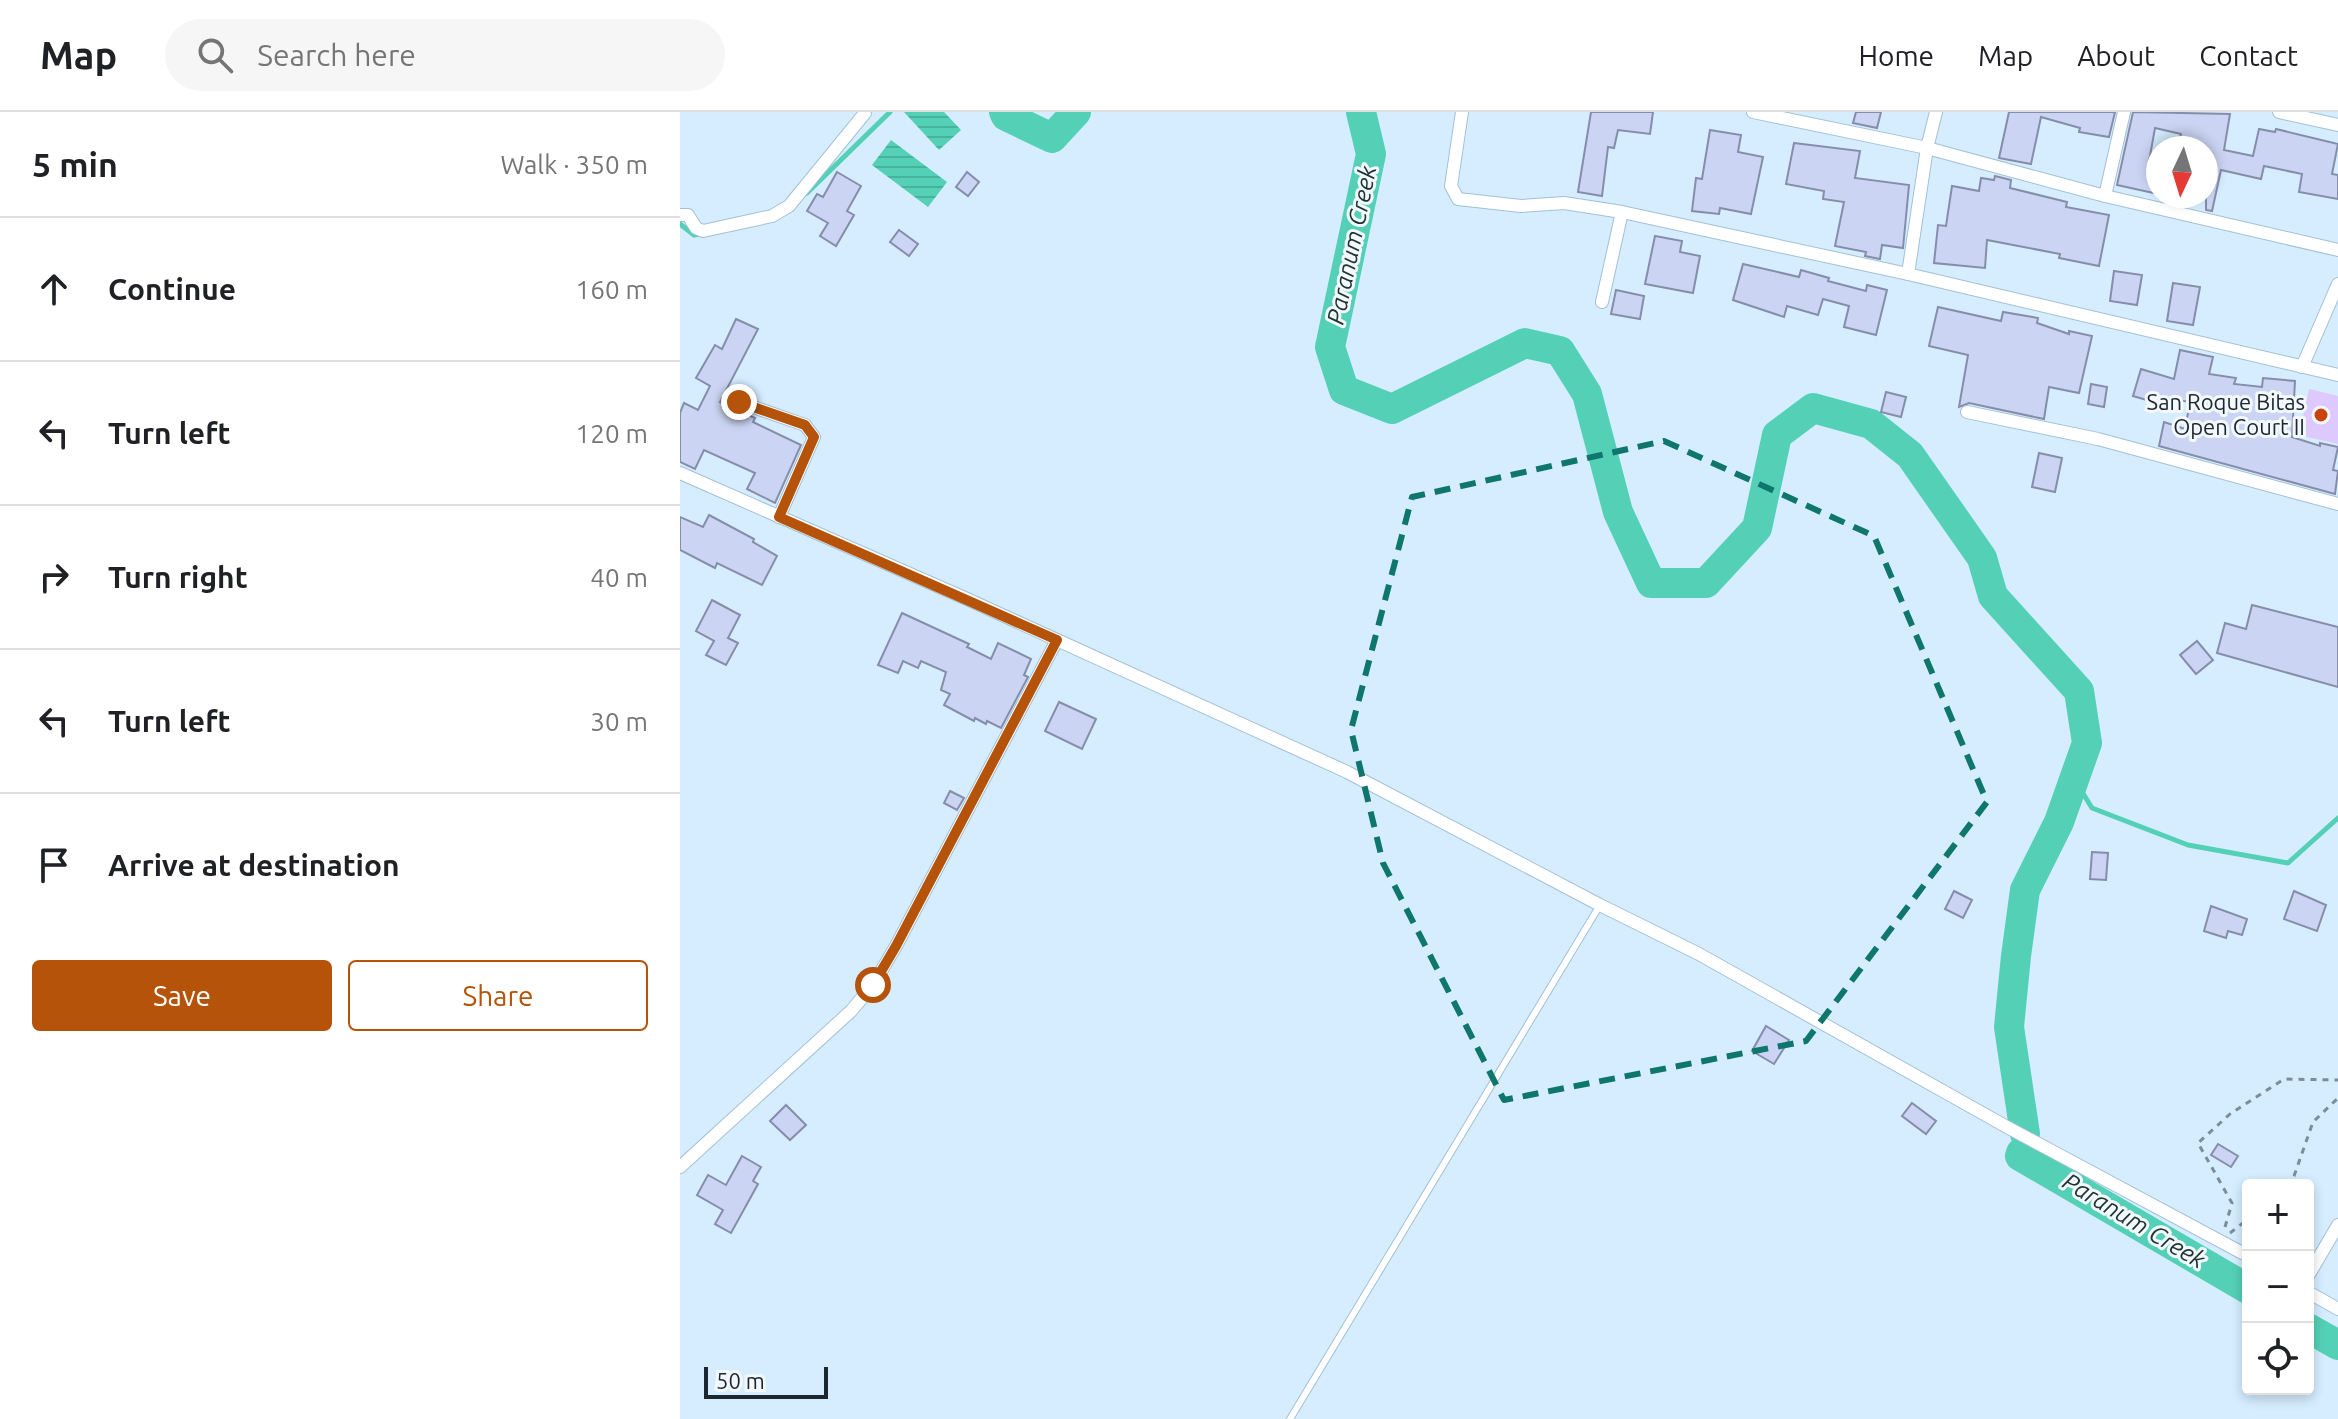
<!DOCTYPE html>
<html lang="en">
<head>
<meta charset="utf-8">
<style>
	:root { --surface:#fff; --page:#f6f6f6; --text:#202124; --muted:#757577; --line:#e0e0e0; --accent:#b45309 }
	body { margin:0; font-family:Ubuntu,sans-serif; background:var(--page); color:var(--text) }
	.controls { position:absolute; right:24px; bottom:24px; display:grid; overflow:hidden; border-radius:8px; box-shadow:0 4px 12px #0003 }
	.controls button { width:72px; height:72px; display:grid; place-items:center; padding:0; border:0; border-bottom:2px solid var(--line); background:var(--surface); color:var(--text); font:40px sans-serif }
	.compass { position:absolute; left:1466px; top:24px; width:72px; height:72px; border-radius:50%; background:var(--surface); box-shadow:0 4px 12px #0003; rotate:184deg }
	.scale { position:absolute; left:24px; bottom:20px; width:124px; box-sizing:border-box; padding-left:8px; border:4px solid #1b262e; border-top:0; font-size:22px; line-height:28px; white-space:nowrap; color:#1b262e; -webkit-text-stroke:6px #f2f8fc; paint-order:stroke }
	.stop { position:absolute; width:24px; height:24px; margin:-18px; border:6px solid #b45309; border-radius:50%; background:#fff }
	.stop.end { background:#b45309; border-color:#fff; box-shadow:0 2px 8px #0008 }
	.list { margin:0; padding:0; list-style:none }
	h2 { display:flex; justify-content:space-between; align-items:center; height:104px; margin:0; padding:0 32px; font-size:34px }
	h2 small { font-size:26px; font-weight:400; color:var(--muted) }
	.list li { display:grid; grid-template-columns:52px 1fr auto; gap:24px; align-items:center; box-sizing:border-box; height:144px; padding:0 32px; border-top:2px solid var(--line) }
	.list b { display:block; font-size:30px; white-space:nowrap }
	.list em { font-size:26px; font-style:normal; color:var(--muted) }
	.actions { display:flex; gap:16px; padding:24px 32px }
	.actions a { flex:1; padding:18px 0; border:2px solid var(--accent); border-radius:8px; text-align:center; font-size:28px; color:var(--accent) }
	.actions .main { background:var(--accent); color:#fff }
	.icon { flex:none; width:44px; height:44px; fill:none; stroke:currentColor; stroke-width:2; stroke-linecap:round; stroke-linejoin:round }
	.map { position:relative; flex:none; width:1658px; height:1307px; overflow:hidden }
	header { display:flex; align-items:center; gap:48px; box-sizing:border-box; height:112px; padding:0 40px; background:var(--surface); border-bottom:2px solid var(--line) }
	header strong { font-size:38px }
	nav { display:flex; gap:44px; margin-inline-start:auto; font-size:28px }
	.search { width:560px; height:72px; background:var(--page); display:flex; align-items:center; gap:20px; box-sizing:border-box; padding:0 28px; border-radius:44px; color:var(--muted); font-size:30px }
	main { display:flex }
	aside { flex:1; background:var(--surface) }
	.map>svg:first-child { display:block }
	.pitch { fill:#ddc9fb }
	.water { fill:url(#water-rules) }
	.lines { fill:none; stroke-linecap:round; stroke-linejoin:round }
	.stream { stroke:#54d0b6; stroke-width:5 }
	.river { stroke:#54d0b6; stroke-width:30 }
	.building { fill:#cbd5f3; stroke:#858daa; stroke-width:2 }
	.lane-casing { stroke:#a3c0d5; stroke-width:8 }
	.street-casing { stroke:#a3c0d5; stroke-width:14 }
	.path { stroke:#7b8d9a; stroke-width:3; stroke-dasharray:6 6; stroke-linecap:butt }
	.lane { stroke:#fff; stroke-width:6 }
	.street { stroke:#fff; stroke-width:12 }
	.route { stroke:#b45309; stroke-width:10 }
	.marked { fill:none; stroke:#0f766e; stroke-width:6; stroke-dasharray:16 10; stroke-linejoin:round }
	.poi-dot { fill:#ca430f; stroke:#f2f8fc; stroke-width:3 }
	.labels { text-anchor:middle; stroke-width:6; stroke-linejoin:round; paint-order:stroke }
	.poi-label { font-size:22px; fill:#1b262e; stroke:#f2f8fc; text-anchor:end }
	.water-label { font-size:24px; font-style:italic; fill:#1e332e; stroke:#f2f8fc }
</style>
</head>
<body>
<header>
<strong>Map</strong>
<div class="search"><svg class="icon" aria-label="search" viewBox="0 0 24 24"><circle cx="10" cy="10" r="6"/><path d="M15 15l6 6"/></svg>Search here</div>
<nav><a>Home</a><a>Map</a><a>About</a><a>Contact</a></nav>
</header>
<main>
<aside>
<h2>5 min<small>Walk · 350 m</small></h2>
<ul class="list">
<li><svg class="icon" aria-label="ahead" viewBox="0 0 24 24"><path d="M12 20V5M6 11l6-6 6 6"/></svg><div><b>Continue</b></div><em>160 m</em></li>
<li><svg class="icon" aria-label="left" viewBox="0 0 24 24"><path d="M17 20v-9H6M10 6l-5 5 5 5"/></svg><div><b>Turn left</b></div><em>120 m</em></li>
<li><svg class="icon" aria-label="right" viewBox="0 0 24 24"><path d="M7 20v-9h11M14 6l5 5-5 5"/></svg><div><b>Turn right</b></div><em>40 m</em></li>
<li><svg class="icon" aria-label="left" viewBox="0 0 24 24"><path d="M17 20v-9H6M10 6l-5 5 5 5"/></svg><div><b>Turn left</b></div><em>30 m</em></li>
<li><svg class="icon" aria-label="arrive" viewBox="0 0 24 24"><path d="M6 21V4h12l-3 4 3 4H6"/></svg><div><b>Arrive at destination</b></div></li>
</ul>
<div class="actions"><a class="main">Save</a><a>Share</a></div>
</aside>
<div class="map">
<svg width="1658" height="1307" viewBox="0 0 1658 1307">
	<defs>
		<pattern id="water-rules" width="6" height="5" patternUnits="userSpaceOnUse" patternTransform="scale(2)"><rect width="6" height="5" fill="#54d0b6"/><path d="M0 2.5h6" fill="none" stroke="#49b29d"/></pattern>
	</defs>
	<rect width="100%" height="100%" fill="#d5edff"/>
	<path class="pitch" d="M1629 277 1658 284V332L1619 323Z"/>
	<g class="water">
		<path d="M224 0H264L281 18 259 38Z"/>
		<path d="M211 28 267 70 248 95 192 53Z"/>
	</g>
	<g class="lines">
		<g class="stream">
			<path d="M127 81 210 0"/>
			<path d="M0 112 14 123 20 122"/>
			<path d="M1394 667 1412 696 1508 733 1608 751 1658 706"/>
		</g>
		<g class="river">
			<path d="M324 0 326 4 372 26 396 0"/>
			<path d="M681 0 691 42 650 235 664 278 712 297 845 231 880 239 907 282 938 400 971 471H1026L1077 416 1097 323 1133 296 1191 312 1230 343 1302 446 1313 484 1399 579 1407 631 1379 710 1345 778 1336 844 1329 915 1345 1022"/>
			<path d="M1341 1041 1340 1044 1568 1177"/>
			<path d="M1628 1216 1658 1233"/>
		</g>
	</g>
	<g class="building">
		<path d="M911 0H973L970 22 938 18 934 36 928 35 922 84 898 80Z"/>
		<path d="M1176 0H1201L1197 16 1173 11Z"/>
		<path d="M1329 0H1435L1429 25 1399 20 1400 16 1361 5 1351 52 1319 46Z"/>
		<path d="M1453 0 1550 2 1544 38 1573 44 1579 17 1595 20 1596 17 1658 32 1652 62 1658 63V87L1619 80 1622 62 1584 54 1581 67 1541 58 1532 99 1526 98V36L1498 33 1501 22 1475 16 1468 55 1478 57V82L1437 73Z"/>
		<path d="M1030 18 1061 23 1058 40 1083 45 1071 102 1040 96 1039 102 1012 99 1016 66 1022 67Z"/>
		<path d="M1114 31 1180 39 1175 66 1229 73 1223 136 1202 133 1200 147 1185 144 1186 140 1155 134 1164 90 1143 87 1144 79 1106 72Z"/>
		<path d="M157 60 181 74 167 99 174 103 156 134 140 124 148 111 127 99 137 82 143 85Z"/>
		<path d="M287 60 299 70 288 84 276 75Z"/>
		<path d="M1315 64 1331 68 1330 76 1387 90 1386 95 1429 103 1419 154 1379 146 1380 142 1307 128 1305 156 1254 151 1258 113 1266 114 1272 74 1299 79 1301 66 1314 68Z"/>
		<path d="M219 118 238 132 229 144 210 130Z"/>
		<path d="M975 124 1002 129 1000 140 1020 144 1013 181 965 172Z"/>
		<path d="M1063 152 1119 165 1121 158 1149 166 1148 169 1186 179 1187 173 1207 178 1196 223 1164 215 1169 194 1143 187 1138 203 1107 194 1104 205 1053 188Z"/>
		<path d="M1434 159 1462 163 1457 193 1430 189Z"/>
		<path d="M1493 171 1520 175 1513 213 1487 209Z"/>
		<path d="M936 178 964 184 960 207 931 202Z"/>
		<path d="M1258 195 1321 209 1323 200 1358 206 1357 211 1389 222V219L1412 224 1399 281 1369 275 1364 307 1289 291 1279 295 1288 243 1249 234Z"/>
		<path d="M56 207 78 217 40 290 75 306 73 310 121 333 95 391 67 377 75 361 24 338 15 357 0 350V301L4 291 18 298 30 274 16 266 35 233 42 237Z"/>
		<path d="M1500 238 1533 245 1529 262 1556 266 1554 272 1582 275 1583 266 1615 269 1612 325 1640 334V331L1658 335 1653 358 1658 359 1655 382 1479 334 1484 310 1505 317 1510 290 1486 286 1484 293 1453 284 1461 257 1494 267Z"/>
		<path d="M1411 272 1427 275 1424 295 1408 292Z"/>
		<path d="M1206 280 1226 285 1221 305 1201 300Z"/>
		<path d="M1359 341 1382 346 1375 380 1352 375Z"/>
		<path d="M29 403 74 427 73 430 97 444 82 473 37 451 35 456 0 438V405L23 415Z"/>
		<path d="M32 488 60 503 48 526 58 531 46 553 26 543 34 529 16 519Z"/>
		<path d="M1572 493 1658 515V575L1537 541 1545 511 1566 517Z"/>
		<path d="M222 501 289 532 287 535 311 547 318 531 351 547 344 563 348 565 321 616 307 609 306 612 295 606 294 609 264 593 270 582 261 578 266 560 241 549 238 556 223 549 218 561 198 553Z"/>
		<path d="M1517 529 1533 548 1516 562 1500 543Z"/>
		<path d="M379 590 416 607 402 637 365 619Z"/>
		<path d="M270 679 284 686 277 698 264 691Z"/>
		<path d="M1412 740 1428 741 1426 768 1410 767Z"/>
		<path d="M1274 779 1292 788 1283 806 1265 797Z"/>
		<path d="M1614 779 1646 793 1637 819 1604 807Z"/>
		<path d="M1531 794 1567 807 1562 823 1548 819 1546 826 1524 819Z"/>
		<path d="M1086 914 1109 928 1094 952 1072 939Z"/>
		<path d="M1232 991 1256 1009 1246 1022 1222 1004Z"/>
		<path d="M106 993 126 1013 110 1028 90 1009Z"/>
		<path d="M1538 1032 1558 1044 1551 1055 1531 1043Z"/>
		<path d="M62 1044 81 1055 73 1069 78 1072 51 1121 35 1112 43 1098 17 1083 28 1063 46 1073Z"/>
	</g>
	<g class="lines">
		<g class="lane-casing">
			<path id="lane" d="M610 1307 920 793"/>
		</g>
		<g class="street-casing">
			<g id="street">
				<path d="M782 0 771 74 778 87 841 94 884 91 942 100 1228 162 1658 263"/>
				<path d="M1073 0 1247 36 1425 84 1658 138"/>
				<path d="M1599 0 1658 13"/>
				<path d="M1425 84 1444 0"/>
				<path d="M0 103H8L16 116 23 119 92 104 109 94 185 1"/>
				<path d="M1228 162 1247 36 1256 0"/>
				<path d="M922 190 942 100"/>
				<path d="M1622 255 1658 172"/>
				<path d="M59 290 125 313 134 325 99 405"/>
				<path d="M1287 300 1418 327 1658 392"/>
				<path d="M0 361 287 487 667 660 920 793 1019 842 1327 1015 1568 1144"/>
				<path d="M0 1055 171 899 193 873 216 834 377 528"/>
				<path d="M1628 1164 1658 1113"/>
				<path d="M1628 1180 1658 1197"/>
			</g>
		</g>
		<g class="path">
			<path d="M1606 1073 1614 1064 1633 1010 1658 986"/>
			<path d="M1545 1115 1552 1091 1518 1031 1550 1002 1604 967 1658 968"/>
			<path d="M1550 1121 1568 1107"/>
		</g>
		<use href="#lane" class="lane"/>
		<use href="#street" class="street"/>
	</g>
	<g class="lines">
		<path class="route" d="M59 290 125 313 134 325 99 405 377 528 216 834 193 873"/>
	</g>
	<path class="marked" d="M984 329 1194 424 1307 690 1126 929 824 988 703 751 671 618 732 385Z"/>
	<circle class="poi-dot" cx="1641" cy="303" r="8"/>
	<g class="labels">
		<g class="poi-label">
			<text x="1625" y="298">San Roque Bitas<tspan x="1625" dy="25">Open Court II</tspan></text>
		</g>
		<g class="water-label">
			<text transform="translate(672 133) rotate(-78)" y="8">Paranum Creek</text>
			<text transform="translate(1454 1109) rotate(31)" y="8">Paranum Creek</text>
		</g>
	</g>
</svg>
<div class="controls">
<button>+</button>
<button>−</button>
<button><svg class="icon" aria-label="locate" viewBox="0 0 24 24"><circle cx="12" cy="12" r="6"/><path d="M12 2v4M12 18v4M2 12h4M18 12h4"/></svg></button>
</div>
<svg class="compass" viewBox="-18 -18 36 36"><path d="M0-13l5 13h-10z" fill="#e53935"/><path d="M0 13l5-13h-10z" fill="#757577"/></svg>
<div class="scale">50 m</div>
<div class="stop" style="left:193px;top:873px"></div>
<div class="stop end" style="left:59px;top:290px"></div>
</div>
</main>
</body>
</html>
